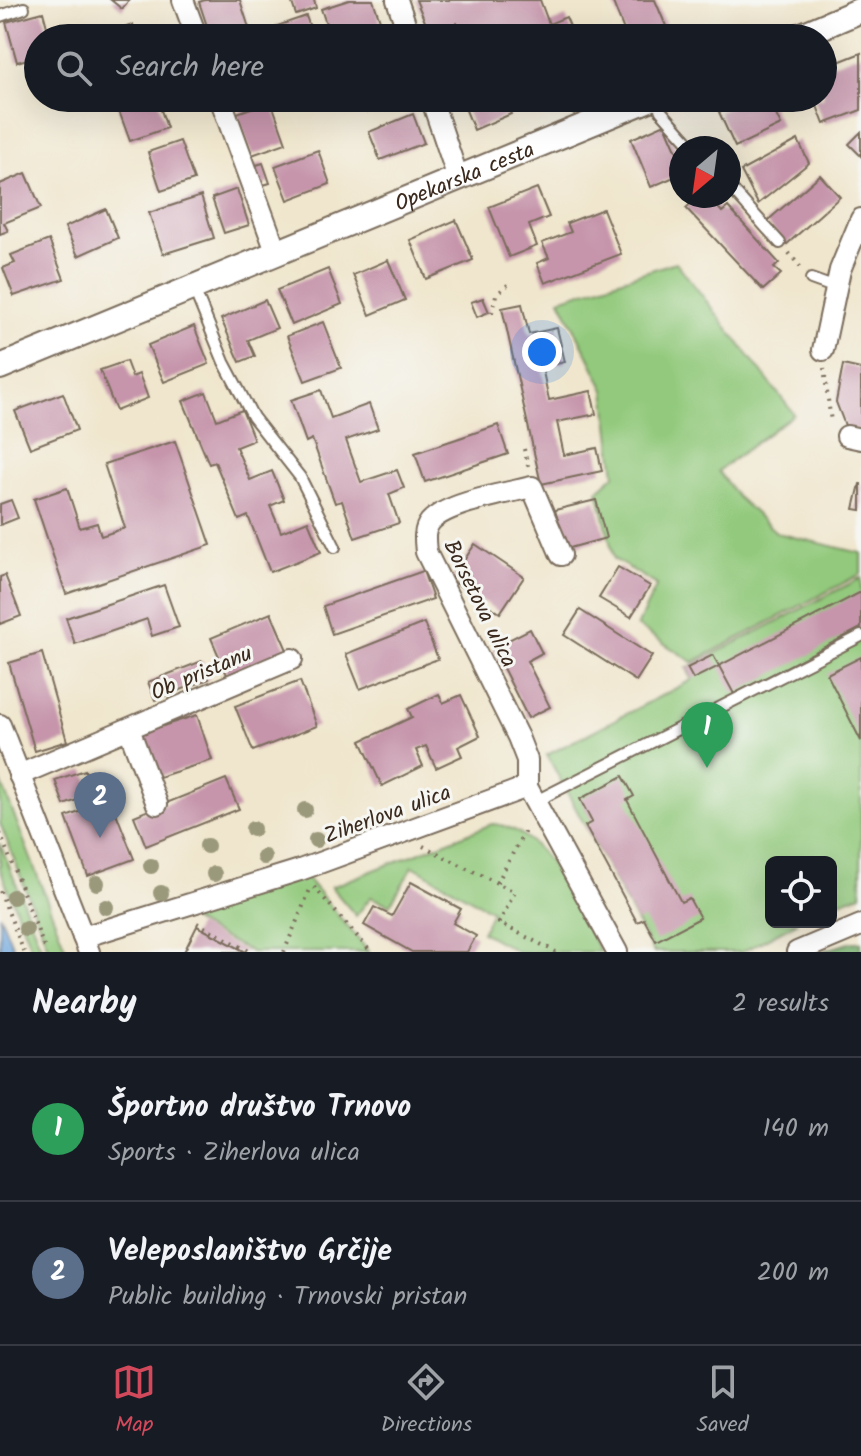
<!DOCTYPE html>
<html lang="en">
<head>
<meta charset="utf-8">
<style>
	:root { --surface:#171b24; --page:#242831; --text:#f1f3f6; --muted:#9ea1a6; --line:#363941; --accent:#d1495b }
	body { margin:0; font-family:Kalam,sans-serif; background:var(--page); color:var(--text) }
	.controls { position:absolute; right:24px; bottom:24px; display:grid; overflow:hidden; border-radius:12px; box-shadow:0 8px 32px #0002 }
	.controls button { width:72px; height:72px; display:grid; place-items:center; padding:0; border:0; border-bottom:2px solid var(--line); background:var(--surface); color:var(--text); font:40px sans-serif }
	.compass { position:absolute; left:669px; top:136px; width:72px; height:72px; border-radius:50%; background:var(--surface); box-shadow:0 8px 32px #0002; rotate:209deg }
	.you { position:absolute; left:542px; top:352px; width:28px; height:28px; margin:-20px; border:6px solid #fff; border-radius:50%; background:#1a73e8; box-shadow:0 0 0 12px #1a73e833 }
	.badge { display:grid; place-items:center; width:52px; height:52px; border-radius:50%; background:var(--accent); color:#fff; font-size:26px; font-weight:700 }
	.pin { position:absolute; translate:-50% -66px; filter:drop-shadow(0 2px 4px #0008) }
	.pin::after { content:''; position:absolute; top:42px; width:28px; height:24px; background:inherit; clip-path:polygon(0 0,100% 0,50% 100%) }
	.list { margin:0; padding:0; list-style:none }
	h2 { display:flex; justify-content:space-between; align-items:center; height:104px; margin:0; padding:0 32px; font-size:34px }
	h2 small { font-size:26px; font-weight:400; color:var(--muted) }
	.list li { display:grid; grid-template-columns:52px 1fr auto; gap:24px; align-items:center; box-sizing:border-box; height:144px; padding:0 32px; border-top:2px solid var(--line) }
	.list b { display:block; font-size:30px; white-space:nowrap }
	.list p { margin:0; font-size:26px; white-space:nowrap; color:var(--muted) }
	.list em { font-size:26px; font-style:normal; color:var(--muted) }
	.icon { flex:none; width:44px; height:44px; fill:none; stroke:currentColor; stroke-width:2; stroke-linecap:round; stroke-linejoin:round }
	.map { position:relative; flex:none; width:861px; height:952px; overflow:hidden }
	.search { position:absolute; background:var(--surface); box-shadow:0 8px 32px #0002; left:24px; right:24px; top:24px; height:88px; display:flex; align-items:center; gap:20px; box-sizing:border-box; padding:0 28px; border-radius:44px; color:var(--muted); font-size:30px }
	.sheet { height:392px; background:var(--surface) }
	nav { display:flex; justify-content:space-around; align-items:center; box-sizing:border-box; height:112px; border-top:2px solid var(--line); background:var(--surface); font-size:22px; color:var(--muted) }
	nav a { display:grid; justify-items:center; gap:4px }
	nav .on { color:var(--accent) }
	.map>svg:first-child { display:block }
	.green { fill:#92c97c; stroke:#667a4d; stroke-width:2 }
	.forest { fill:#75ad6c; stroke:#586c45; stroke-width:2 }
	.water { fill:#6fa7de; stroke:#55687e; stroke-width:2 }
	.building { fill:#c695ab }
	.lines { fill:none; stroke-linecap:round; stroke-linejoin:round }
	.service-casing { stroke:#7a6c5b; stroke-width:14 }
	.minor-casing { stroke:#7a6c5b; stroke-width:24 }
	.tertiary-casing { stroke:#7a6c5b; stroke-width:28 }
	.path { stroke:#7a6c5b; stroke-width:4; stroke-dasharray:2 6; stroke-linecap:butt }
	.service { stroke:#fff; stroke-width:10 }
	.minor { stroke:#fff; stroke-width:20 }
	.tertiary { stroke:#fff; stroke-width:24 }
	.tree { fill:#9b997c }
	.labels { text-anchor:middle; stroke-width:6; stroke-linejoin:round; paint-order:stroke }
	.street-label { font-size:22px; fill:#3b2a1e; stroke:#f6f6f2 }
</style>
</head>
<body>
<div class="map">
<svg width="861" height="952" viewBox="0 0 861 952">
	<rect width="100%" height="100%" fill="#f6f6f2"/>
	<filter id="ink" filterUnits="userSpaceOnUse"><feTurbulence type="fractalNoise" baseFrequency=".0125" numOctaves="2"/><feDisplacementMap in="SourceGraphic" scale="16" xChannelSelector="R" yChannelSelector="G"/><feConvolveMatrix kernelMatrix="1 2 1 2 8 2 1 2 1" color-interpolation-filters="sRGB"/></filter>
	<filter id="wash" filterUnits="userSpaceOnUse"><feTurbulence type="fractalNoise" baseFrequency=".006" numOctaves="4" result="noise"/><feDisplacementMap in="SourceGraphic" scale="32" xChannelSelector="R" yChannelSelector="G"/><feGaussianBlur stdDeviation="1.8" result="paint"/><feColorMatrix in="noise" values="0 0 0 0 0 0 0 0 0 0 0 0 0 0 0 0 0 1.4 0 .05"/><feComposite in="paint" operator="in"/></filter>
	<g filter="url(#wash)">
		<rect width="100%" height="100%" fill="#f0e6cd"/>
		<g class="green">
			<path d="M676 262 794 414 718 471 737 497 777 533 861 553V574L693 662 637 626 657 585 614 559 598 490 615 475 605 390 560 299Z"/>
			<path d="M861 578V894L831 905V862H771V922H798L742 952H653L547 755 692 680 687 668Z"/>
			<path d="M0 779 67 952H50L0 823Z"/>
			<path d="M492 824C545 826 577 911 600 952H518L482 932 492 911 413 866 390 905 371 897 356 916 331 887Z"/>
			<path d="M0 843 43 952H33L0 869Z"/>
			<path d="M300 870 369 952H251L200 926 176 908Z"/>
		</g>
		<path class="forest" d="M852 942H861V952H819Z"/>
		<path class="water" d="M0 915 15 952H0Z"/>
		<g id="blocks">
			<g class="building">
				<path d="M111 0H129L122 9Z"/>
				<path d="M205 0H240L250 31 229 38H211L199 2Z"/>
				<path d="M291 0H314L316 8 296 15Z"/>
				<path d="M349 0H373L386 38H331L321 9Z"/>
				<path d="M416 0H540L549 24 566 17 575 38H462L457 23 430 34Z"/>
				<path d="M612 0H655L671 38H627Z"/>
				<path d="M43 12 50 38H38V56L17 62 6 22Z"/>
				<path d="M306 16 312 33 299 38H282L277 26Z"/>
				<path d="M133 25 137 38H92V37Z"/>
				<path d="M861 53V110L824 124 814 98H823V68Z"/>
				<path d="M122 98H157L167 128 130 141 115 100Z"/>
				<path d="M363 98H388L390 105 368 112Z"/>
				<path d="M461 98H504L511 114 474 130Z"/>
				<path d="M748 98H768L781 125 735 147 719 112Z"/>
				<path d="M271 101 286 143 252 155 237 113Z"/>
				<path d="M413 114 424 143 380 160 369 132Z"/>
				<path d="M665 124 681 161V174L651 187 631 139Z"/>
				<path d="M861 132V156L849 144Z"/>
				<path d="M798 140 809 163 758 204 741 171Z"/>
				<path d="M180 141 194 180 161 191 148 152Z"/>
				<path d="M318 150 330 184 288 200 275 166Z"/>
				<path d="M263 163 270 183 257 187 250 167Z"/>
				<path d="M26 173 41 208 4 223 8 231 0 234V184Z"/>
				<path d="M820 175 840 197 786 245 766 222Z"/>
				<path d="M537 188 549 217 529 225 537 246 509 257 489 207Z"/>
				<path d="M237 189 249 225 224 233 212 198Z"/>
				<path d="M201 196 214 238 163 254 149 213Z"/>
				<path d="M699 196H708L722 212 728 207 779 263 774 268 781 274 763 290 686 208Z"/>
				<path d="M106 209 118 238 78 256 65 227Z"/>
				<path d="M603 209 621 254 545 283 537 263 549 258 542 243 571 232 567 223Z"/>
				<path d="M456 220 473 260 426 279 410 240Z"/>
				<path d="M49 240 64 279 14 296 3 268 15 263 11 255Z"/>
				<path d="M388 260 405 300 370 315 353 275Z"/>
				<path d="M328 269 342 304 292 325 277 290Z"/>
				<path d="M483 298 489 312 477 317 471 302Z"/>
				<path d="M265 300 277 328 248 340 255 356 240 362 221 319Z"/>
				<path d="M522 304 529 334 557 328 565 362 542 367 549 400 591 391 596 414 557 422 564 455 597 448 602 471 541 484 502 308Z"/>
				<path d="M323 322 341 368 305 381 287 336Z"/>
				<path d="M194 326 209 364 164 382 148 345Z"/>
				<path d="M126 361 132 377 139 374 148 398 116 411 100 370Z"/>
				<path d="M843 365 861 369V431L846 428 836 402Z"/>
				<path d="M321 390 331 418 369 404 378 429 346 440 361 482 397 470 404 488 389 494 399 523 355 538 342 501 335 503 312 439 306 442 291 400Z"/>
				<path d="M206 392 217 420 242 410 254 440 236 447 250 480 272 471 284 500 270 506 281 532 308 521 321 552 270 572 248 516 239 520 215 462 209 464 183 401Z"/>
				<path d="M63 393 77 430 30 448 15 411Z"/>
				<path d="M498 425 508 454 425 482 415 453Z"/>
				<path d="M175 441 211 545 66 594 34 499 67 488 80 528 97 523 101 536 125 528 104 464Z"/>
				<path d="M860 484H861V510L854 509Z"/>
				<path d="M11 500 18 518 0 525V504Z"/>
				<path d="M596 500 606 538 566 549 555 510Z"/>
				<path d="M475 544 524 577 500 613 451 580Z"/>
				<path d="M618 567 650 586 631 617 599 598Z"/>
				<path d="M423 571 433 599 332 634 323 606Z"/>
				<path d="M5 575 21 616 0 624V577Z"/>
				<path d="M164 585 179 627 152 636 147 619 75 644 66 618Z"/>
				<path d="M861 592V628L734 694 719 666 693 679 687 668 713 655 719 666Z"/>
				<path d="M580 610 652 656 636 681 564 635Z"/>
				<path d="M271 613 287 650 227 675 211 638Z"/>
				<path d="M424 623 438 659 360 689 346 654Z"/>
				<path d="M530 629 542 653 527 661 550 707 528 718 493 648Z"/>
				<path d="M42 653 67 741 35 751 9 663Z"/>
				<path d="M861 657V741L827 674Z"/>
				<path d="M202 661 209 679 155 700 148 682Z"/>
				<path d="M300 681 317 726 253 751 235 706Z"/>
				<path d="M439 694 443 703 461 695 480 736 458 747 462 756 436 768 426 746 416 750 423 766 382 786 361 741 412 717 408 709Z"/>
				<path d="M197 715 212 760 156 778 141 733Z"/>
				<path d="M85 770 93 794 64 805 55 780Z"/>
				<path d="M623 776 634 796 627 800 681 902 689 898 700 918 656 941 644 919 637 922 585 826 592 822 580 799Z"/>
				<path d="M226 779 239 809 146 846 134 816Z"/>
				<path d="M111 800 134 859 88 876 66 817Z"/>
				<path d="M411 882 461 909 453 923 476 936 467 952H412L364 925 374 907 392 916Z"/>
				<path d="M197 926 246 952H184Z"/>
			</g>
		</g>
	</g>
	<g filter="url(#ink)">
		<use href="#blocks" fill-opacity="0" stroke="#7a6c5b" stroke-width="2"/>
		<g class="lines">
			<g class="service-casing">
				<g id="service">
					<path d="M0 16 24 8"/>
					<path d="M655 98 661 111 694 148"/>
					<path d="M729 186 780 243"/>
					<path d="M811 279 836 288"/>
					<path d="M194 289 224 362 253 417 300 477 335 547"/>
					<path d="M536 801 861 636"/>
				</g>
			</g>
			<g class="minor-casing">
				<g id="minor">
					<path d="M183 0 197 38"/>
					<path d="M397 0 410 38"/>
					<path d="M220 98 277 254"/>
					<path d="M431 98 458 178"/>
					<path d="M823 350 840 270 861 219"/>
					<path d="M847 436 861 439"/>
					<path d="M0 725 89 952"/>
					<path d="M129 729 157 804"/>
					<path d="M19 775 292 659"/>
					<path d="M527 787V760L518 737 426 552C425 541 423 531 430 522 446 503 507 493 532 487L561 555"/>
					<path d="M83 937 300 870 527 787 617 952"/>
					<path d="M797 952 861 925"/>
				</g>
			</g>
			<g class="tertiary-casing">
				<g id="tertiary">
					<path d="M795 38 861 10"/>
					<path id="s1" d="M0 367 652 98"/>
				</g>
			</g>
			<g class="path">
				<path d="M789 253 801 268"/>
				<path d="M492 313 496 295 510 283"/>
				<path d="M824 368 831 422"/>
				<path d="M524 449 528 466"/>
				<path d="M0 833 46 952"/>
				<path d="M423 846 515 892 499 923 556 952"/>
				<path d="M497 883 526 829"/>
				<path d="M314 887 371 952"/>
				<path d="M0 891 24 952"/>
				<path d="M197 923 251 952"/>
				<path d="M284 952 311 887"/>
			</g>
			<use href="#service" class="service"/>
			<use href="#minor" class="minor"/>
			<use href="#tertiary" class="tertiary"/>
		</g>
		<g class="tree">
			<circle cx="305" cy="810" r="8"/>
			<circle cx="253" cy="829" r="8"/>
			<circle cx="316" cy="840" r="8"/>
			<circle cx="207" cy="846" r="8"/>
			<circle cx="264" cy="857" r="8"/>
			<circle cx="151" cy="866" r="8"/>
			<circle cx="214" cy="874" r="8"/>
			<circle cx="97" cy="883" r="8"/>
			<circle cx="161" cy="893" r="8"/>
			<circle cx="13" cy="897" r="8"/>
			<circle cx="106" cy="907" r="8"/>
			<circle cx="26" cy="929" r="8"/>
		</g>
	</g>
	<g class="labels">
		<g class="street-label">
			<text dy="8" stroke="none"><textPath href="#s1" startOffset="502">Opekarska cesta</textPath></text>
			<text transform="translate(481 603) rotate(64)" y="8">Borsetova ulica</text>
			<text transform="translate(201 672) rotate(-23)" y="8">Ob pristanu</text>
			<text transform="translate(387 813) rotate(-20)" y="8">Ziherlova ulica</text>
		</g>
	</g>
</svg>
<div class="controls">
<button><svg class="icon" aria-label="locate" viewBox="0 0 24 24"><circle cx="12" cy="12" r="6"/><path d="M12 2v4M12 18v4M2 12h4M18 12h4"/></svg></button>
</div>
<svg class="compass" viewBox="-18 -18 36 36"><path d="M0-13l5 13h-10z" fill="#e53935"/><path d="M0 13l5-13h-10z" fill="#9ea1a6"/></svg>
<div class="you"></div>
<div class="pin badge" style="left:707px;top:768px;background:#2e9e5b">1</div>
<div class="pin badge" style="left:100px;top:838px;background:#5c6f8a">2</div>
<div class="search"><svg class="icon" aria-label="search" viewBox="0 0 24 24"><circle cx="10" cy="10" r="6"/><path d="M15 15l6 6"/></svg>Search here</div>
</div>
<section class="sheet">
<h2>Nearby<small>2 results</small></h2>
<ul class="list">
<li><span class="badge" style="background:#2e9e5b">1</span><div><b>Športno društvo Trnovo</b><p>Sports · Ziherlova ulica</p></div><em>140 m</em></li>
<li><span class="badge" style="background:#5c6f8a">2</span><div><b>Veleposlaništvo Grčije</b><p>Public building · Trnovski pristan</p></div><em>200 m</em></li>
</ul>
</section>
<nav>
<a class="on"><svg class="icon" aria-label="map" viewBox="0 0 24 24"><path d="M3 6l6-2 6 2 6-2v14l-6 2-6-2-6 2zM9 4v14M15 6v14"/></svg>Map</a>
<a><svg class="icon" aria-label="directions" viewBox="0 0 24 24"><path d="M12 3l9 9-9 9-9-9zM9 14v-3h6M13 9l2 2-2 2"/></svg>Directions</a>
<a><svg class="icon" aria-label="saved" viewBox="0 0 24 24"><path d="M7 4h10v16l-5-4-5 4z"/></svg>Saved</a>
</nav>
</body>
</html>
